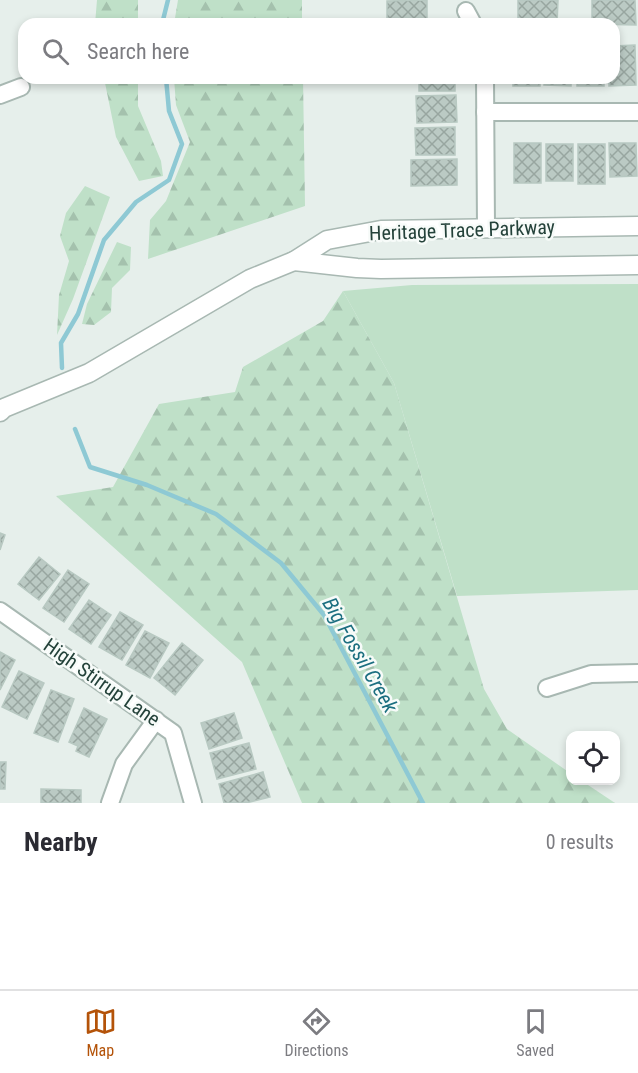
<!DOCTYPE html>
<html lang="en">
<head>
<meta charset="utf-8">
<style>
	:root { --surface:#fff; --page:#f7f7f7; --text:#2b2b33; --muted:#7c7c81; --line:#e1e1e2; --accent:#b45309 }
	body { margin:0; font-family:"Roboto Condensed",sans-serif; background:var(--page); color:var(--text) }
	.controls { position:absolute; right:18px; bottom:18px; display:grid; overflow:hidden; border-radius:12px; box-shadow:0 3px 9px #0003 }
	.controls button { width:54px; height:54px; display:grid; place-items:center; padding:0; border:0; border-bottom:2px solid var(--line); background:var(--surface); color:var(--text); font:30px sans-serif }
	.list { margin:0; padding:0; list-style:none }
	h2 { display:flex; justify-content:space-between; align-items:center; height:78px; margin:0; padding:0 24px; font-size:26px }
	h2 small { font-size:20px; font-weight:400; color:var(--muted) }
	.icon { flex:none; width:33px; height:33px; fill:none; stroke:currentColor; stroke-width:2; stroke-linecap:round; stroke-linejoin:round }
	.map { position:relative; flex:none; width:638px; height:803px; overflow:hidden }
	.search { position:absolute; background:var(--surface); box-shadow:0 3px 9px #0003; left:18px; right:18px; top:18px; height:66px; display:flex; align-items:center; gap:15px; box-sizing:border-box; padding:0 21px; border-radius:18px; color:var(--muted); font-size:22px }
	.sheet { height:186px; background:var(--surface) }
	nav { display:flex; justify-content:space-around; align-items:center; box-sizing:border-box; height:84px; border-top:2px solid var(--line); background:var(--surface); font-size:16px; color:var(--muted) }
	nav a { display:grid; justify-items:center; gap:3px }
	nav .on { color:var(--accent) }
	.map>svg:first-child { display:block }
	.grass { fill:#bfe0c8 }
	.forest { fill:url(#forest-firs) }
	.lines { fill:none; stroke-linecap:round; stroke-linejoin:round }
	.stream { stroke:#8ec9d4; stroke-width:4.5 }
	.building { fill:url(#building-cross-hatch); stroke:#b8c9c2; stroke-width:1.5 }
	.minor-casing { stroke:#a8b8b2; stroke-width:20 }
	.tertiary-casing { stroke:#a8b8b2; stroke-width:21 }
	.minor { stroke:#fff; stroke-width:16 }
	.tertiary { stroke:#fff; stroke-width:18 }
	.labels { text-anchor:middle; stroke-width:5; stroke-linejoin:round; paint-order:stroke }
	.street-label { font-size:20px; fill:#24423a; stroke:#f7fbf9 }
	.water-label { font-size:21px; font-style:italic; fill:#1c6f80; stroke:#f7fbf9 }
</style>
</head>
<body>
<div class="map">
<svg width="638" height="803" viewBox="0 0 638 803">
	<defs>
		<pattern id="forest-firs" width="22" height="20" patternUnits="userSpaceOnUse" patternTransform="scale(1.5)"><rect width="22" height="20" fill="#bfe0c8"/><path d="M5 1l3.5 6h-7zM16 11l3.5 6h-7z" fill="#a4c1ad"/></pattern>
		<pattern id="building-cross-hatch" width="8" height="8" patternUnits="userSpaceOnUse" patternTransform="scale(1.5)"><rect width="8" height="8" fill="#bbcac4"/><path d="M0 0l8 8M0 8l8-8" fill="none" stroke="#98a6a0"/></pattern>
	</defs>
	<rect width="100%" height="100%" fill="#e6efeb"/>
	<path class="grass" d="M638 284V590L457 596 394 383 343 291 412 285Z"/>
	<g class="forest">
		<path d="M97 0H138V24H95Z"/>
		<path d="M178 0H302V24H174Z"/>
		<path d="M104 78H138V106L161 161 163 176 139 181 116 137Z"/>
		<path d="M174 78H303L305 206 148 259 150 220 166 201 190 142 176 105Z"/>
		<path d="M85 186 110 197 73 299 57 335 59 295 69 261 60 236 66 213Z"/>
		<path d="M117 242 131 247 130 270 112 288 111 312 94 325 82 324 87 304Z"/>
		<path d="M343 291 394 383 484 689 507 729 570 773V780L582 781 615 803H302L242 662 56 496 113 487 159 404 235 392 243 367 323 321Z"/>
	</g>
	<g class="lines">
		<g class="stream">
			<path d="M162 24 168 0"/>
			<path d="M62 368 61 343 78 314 104 240 136 202 169 180 182 144 169 111 166 78"/>
			<path d="M75 429 90 467 147 485 216 514 281 563 324 615 423 803"/>
		</g>
	</g>
	<g class="building">
		<path d="M427 0V24H387V1Z"/>
		<path d="M518 0H558L557 24H518Z"/>
		<path d="M592 0H635L636 25 592 24Z"/>
		<path d="M635 45 636 85 609 86V78H614V46Z"/>
		<rect x="419" y="78" width="36" height="13"/>
		<rect x="513" y="78" width="27" height="8"/>
		<path d="M545 78H571V86L544 85Z"/>
		<rect x="577" y="78" width="27" height="8"/>
		<path d="M456 95 457 122 417 123 416 96Z"/>
		<path d="M455 127V155H416L415 128Z"/>
		<rect x="514" y="143" width="27" height="40"/>
		<path d="M609 143H636L637 176 610 177Z"/>
		<rect x="546" y="144" width="27" height="37"/>
		<rect x="578" y="144" width="27" height="40"/>
		<path d="M457 159V185L411 186V160Z"/>
		<path d="M0 533 5 535 0 550Z"/>
		<path d="M39 557 60 574 39 600 18 584Z"/>
		<path d="M68 570 89 584 64 622 43 608Z"/>
		<path d="M89 600 111 615 91 644 69 629Z"/>
		<path d="M120 612 143 625 122 660 99 647Z"/>
		<path d="M145 631 169 643 150 678 126 665Z"/>
		<path d="M182 643 203 660 175 695 154 678Z"/>
		<path d="M0 652 15 660 0 690Z"/>
		<path d="M19 671 44 683 27 719 2 707Z"/>
		<path d="M51 690 74 699 58 742 34 733Z"/>
		<path d="M84 708 107 719 89 757 76 751 78 746 69 742Z"/>
		<path d="M234 713 242 738 209 749 201 723Z"/>
		<path d="M249 743 256 769 217 779 210 753Z"/>
		<path d="M0 762H6L5 789H0Z"/>
		<path d="M263 772 270 797 246 803H224L219 784Z"/>
		<path d="M41 789 81 790V803H41Z"/>
	</g>
	<g class="lines">
		<g class="minor-casing">
			<g id="minor">
				<path d="M466 11 473 24"/>
				<path d="M485 78 486 227"/>
				<path d="M0 95 21 87"/>
				<path d="M485 112H638"/>
				<path d="M0 611 173 733 193 803"/>
				<path d="M547 688 591 674 638 673"/>
				<path d="M110 803 124 764 156 720"/>
			</g>
		</g>
		<g class="tertiary-casing">
			<g id="tertiary">
				<path d="M294 261 357 268 381 269 638 265"/>
				<path d="M0 412 4 408 89 373 250 279 294 261 327 240 381 230 638 226"/>
			</g>
		</g>
		<use href="#minor" class="minor"/>
		<use href="#tertiary" class="tertiary"/>
	</g>
	<g class="labels">
		<g class="street-label">
			<text transform="translate(462 230) rotate(-2)" y="7">Heritage Trace Parkway</text>
			<text transform="translate(102 682) rotate(35)" y="7">High Stirrup Lane</text>
		</g>
		<g class="water-label">
			<text transform="translate(360 655) rotate(60)" y="7">Big Fossil Creek</text>
		</g>
	</g>
</svg>
<div class="controls">
<button><svg class="icon" aria-label="locate" viewBox="0 0 24 24"><circle cx="12" cy="12" r="6"/><path d="M12 2v4M12 18v4M2 12h4M18 12h4"/></svg></button>
</div>
<div class="search"><svg class="icon" aria-label="search" viewBox="0 0 24 24"><circle cx="10" cy="10" r="6"/><path d="M15 15l6 6"/></svg>Search here</div>
</div>
<section class="sheet">
<h2>Nearby<small>0 results</small></h2>
<ul class="list">
</ul>
</section>
<nav>
<a class="on"><svg class="icon" aria-label="map" viewBox="0 0 24 24"><path d="M3 6l6-2 6 2 6-2v14l-6 2-6-2-6 2zM9 4v14M15 6v14"/></svg>Map</a>
<a><svg class="icon" aria-label="directions" viewBox="0 0 24 24"><path d="M12 3l9 9-9 9-9-9zM9 14v-3h6M13 9l2 2-2 2"/></svg>Directions</a>
<a><svg class="icon" aria-label="saved" viewBox="0 0 24 24"><path d="M7 4h10v16l-5-4-5 4z"/></svg>Saved</a>
</nav>
</body>
</html>
